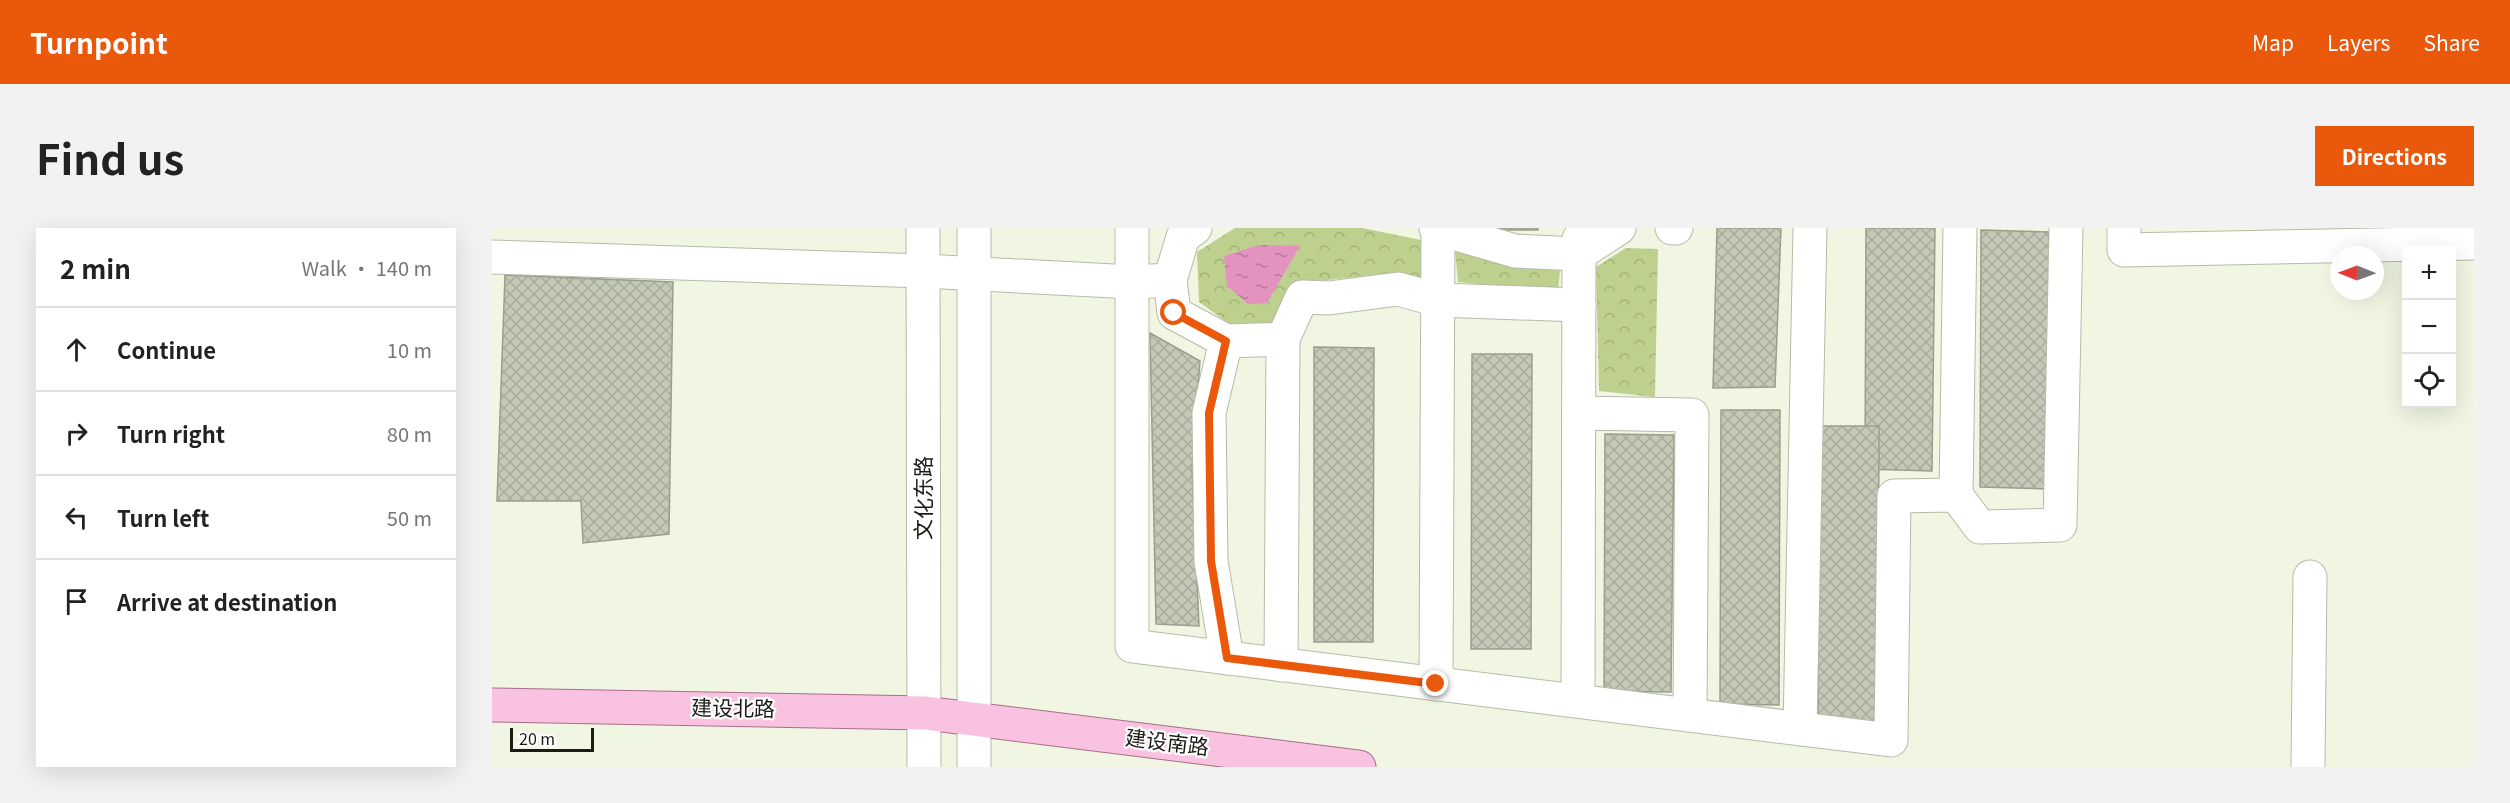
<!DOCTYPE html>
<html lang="en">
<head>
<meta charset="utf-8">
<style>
	:root { --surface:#fff; --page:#f2f2f2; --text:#222; --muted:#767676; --line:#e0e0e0; --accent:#ea580c }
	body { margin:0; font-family:Georgia,"Noto Sans SC",serif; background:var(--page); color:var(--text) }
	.controls { position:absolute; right:18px; top:18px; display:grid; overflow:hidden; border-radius:0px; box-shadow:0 6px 24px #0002 }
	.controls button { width:54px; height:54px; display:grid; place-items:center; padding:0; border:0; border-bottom:2px solid var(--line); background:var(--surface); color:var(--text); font:30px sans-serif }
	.compass { position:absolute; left:1838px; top:18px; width:54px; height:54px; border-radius:50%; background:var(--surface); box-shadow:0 6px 24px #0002; rotate:271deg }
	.scale { position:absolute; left:18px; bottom:15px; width:84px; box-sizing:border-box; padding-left:6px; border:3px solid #191b14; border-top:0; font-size:16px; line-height:21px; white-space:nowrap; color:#191b14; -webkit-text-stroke:4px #fff; paint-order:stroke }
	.stop { position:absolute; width:18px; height:18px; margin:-14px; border:4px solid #ea580c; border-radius:50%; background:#fff }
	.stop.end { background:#ea580c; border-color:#fff; box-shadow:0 2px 6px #0008 }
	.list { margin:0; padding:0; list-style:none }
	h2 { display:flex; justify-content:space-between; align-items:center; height:78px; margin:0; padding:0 24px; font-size:26px }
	h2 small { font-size:20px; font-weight:400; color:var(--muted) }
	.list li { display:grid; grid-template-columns:39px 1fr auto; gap:18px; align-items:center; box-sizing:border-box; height:84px; padding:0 24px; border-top:2px solid var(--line) }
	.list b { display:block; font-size:22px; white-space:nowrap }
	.list em { font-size:20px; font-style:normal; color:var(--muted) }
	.icon { flex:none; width:33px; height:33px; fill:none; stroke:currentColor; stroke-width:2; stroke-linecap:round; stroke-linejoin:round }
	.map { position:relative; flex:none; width:1982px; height:539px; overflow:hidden; border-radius:0px }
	header { display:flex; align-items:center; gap:36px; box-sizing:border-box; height:84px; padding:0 30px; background:var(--accent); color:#fff }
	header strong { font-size:28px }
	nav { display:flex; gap:33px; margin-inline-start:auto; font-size:21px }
	.intro { display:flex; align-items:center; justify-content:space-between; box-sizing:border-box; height:144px; padding:0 36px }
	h1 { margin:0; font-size:42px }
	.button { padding:15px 27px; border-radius:0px; background:var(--accent); color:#fff; font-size:21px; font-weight:700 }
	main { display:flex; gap:36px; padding:0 36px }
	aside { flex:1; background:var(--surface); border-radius:0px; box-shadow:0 6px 24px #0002 }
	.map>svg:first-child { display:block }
	.park { fill:url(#park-crowns) }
	.water { fill:url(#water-ripples) }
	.building { fill:url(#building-cross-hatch); stroke:#999f8c; stroke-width:1.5 }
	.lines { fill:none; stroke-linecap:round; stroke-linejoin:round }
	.minor-casing { stroke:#b5bba8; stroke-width:35 }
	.major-casing { stroke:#a76e8b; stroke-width:35 }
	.minor { stroke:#fff; stroke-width:33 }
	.major { stroke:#f8c2e0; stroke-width:33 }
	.route { stroke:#ea580c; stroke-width:8 }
	.labels { text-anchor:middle; stroke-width:4.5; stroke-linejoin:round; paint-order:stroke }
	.street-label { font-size:21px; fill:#191b14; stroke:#fff }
</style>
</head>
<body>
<header>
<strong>Turnpoint</strong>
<nav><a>Map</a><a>Layers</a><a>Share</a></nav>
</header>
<div class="intro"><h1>Find us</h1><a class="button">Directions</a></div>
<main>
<aside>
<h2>2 min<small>Walk · 140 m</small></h2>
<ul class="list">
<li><svg class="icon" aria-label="ahead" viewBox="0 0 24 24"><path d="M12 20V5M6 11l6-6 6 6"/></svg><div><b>Continue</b></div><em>10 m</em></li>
<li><svg class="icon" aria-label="right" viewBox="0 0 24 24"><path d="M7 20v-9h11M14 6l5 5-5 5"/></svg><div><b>Turn right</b></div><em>80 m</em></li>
<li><svg class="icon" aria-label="left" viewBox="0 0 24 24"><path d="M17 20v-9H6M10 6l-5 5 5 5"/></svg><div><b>Turn left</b></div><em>50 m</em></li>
<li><svg class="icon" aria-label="arrive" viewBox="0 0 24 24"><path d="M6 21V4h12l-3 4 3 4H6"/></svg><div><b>Arrive at destination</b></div></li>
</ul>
</aside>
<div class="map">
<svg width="1982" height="539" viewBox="0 0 1982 539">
	<defs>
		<pattern id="park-crowns" width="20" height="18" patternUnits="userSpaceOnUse" patternTransform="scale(1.5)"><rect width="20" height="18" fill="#bed08d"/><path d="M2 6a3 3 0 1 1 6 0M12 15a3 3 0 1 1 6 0" fill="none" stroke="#a3b279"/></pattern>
		<pattern id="water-ripples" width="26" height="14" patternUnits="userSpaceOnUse" patternTransform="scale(1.5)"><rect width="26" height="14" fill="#e493bf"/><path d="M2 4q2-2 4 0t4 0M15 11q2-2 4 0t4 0" fill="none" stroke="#b8779a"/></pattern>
		<pattern id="building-cross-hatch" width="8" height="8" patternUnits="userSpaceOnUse" patternTransform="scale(1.5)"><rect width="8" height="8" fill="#c3c9b6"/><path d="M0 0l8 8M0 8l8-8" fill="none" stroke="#a7ac9c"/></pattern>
	</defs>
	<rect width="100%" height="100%" fill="#f0f6e2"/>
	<g class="park">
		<path d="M743 0H870L929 12 932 52 905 44 802 56 779 97H739L707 74 705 24Z"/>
		<path d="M1134 20 1166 21 1163 169 1107 163 1104 39Z"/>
		<path d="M963 22 1012 37 1068 42 1066 64 966 54Z"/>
	</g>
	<path class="water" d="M766 17 808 18 775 75 756 76 735 58 732 28Z"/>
	<g class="building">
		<rect x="986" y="0" width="60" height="2"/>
		<path d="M1225 0H1289L1283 159 1221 160Z"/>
		<path d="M1374 0H1443L1440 243 1373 241Z"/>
		<path d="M1489 2 1557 4 1555 261 1488 259Z"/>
		<path d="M13 47 181 54 177 306 91 315 89 273H5Z"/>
		<path d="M658 105 708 133 700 241 707 398 664 396Z"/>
		<path d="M822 119 882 120 881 414H822Z"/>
		<path d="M980 126H1040L1039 421H979Z"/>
		<path d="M1229 182H1288L1287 477 1228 476Z"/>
		<path d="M1327 198H1387L1386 493H1326Z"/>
		<path d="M1113 206 1182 207 1179 464 1112 463Z"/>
	</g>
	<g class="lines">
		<g class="minor-casing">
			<g id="minor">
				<path d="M431 0 432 539"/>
				<path d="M482 0V539"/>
				<path d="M640 0V418L1399 512 1402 268 1464 267 1488 299 1568 297 1574 0"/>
				<path d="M944 0 1023 23 1087 26 1127 0"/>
				<path d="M1180 0H1184"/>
				<path d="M1632 0V22L1982 15"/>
				<path d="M0 29 432 43 640 54 678 52 691 9 703 0"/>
				<path d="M678 52 682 85 734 113 791 111 810 69 837 70 906 61 946 72 1087 77"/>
				<path d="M734 113 717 185 719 333 735 430"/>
				<path d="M1087 185 1200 187 1198 487"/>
				<path d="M1464 267 1468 0"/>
				<path d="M789 437 791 111"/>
				<path d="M944 456 946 0"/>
				<path d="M1086 473 1087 11 1096 0"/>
				<path d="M1308 501 1318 0"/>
				<path d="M1816 539 1818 349"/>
			</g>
		</g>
		<g class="major-casing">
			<path id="major" d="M0 477 433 485 867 539"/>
		</g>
		<use href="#minor" class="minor"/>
		<use href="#major" class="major"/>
	</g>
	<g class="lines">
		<path class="route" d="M682 85 734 113 717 185 719 333 735 430 944 456"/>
	</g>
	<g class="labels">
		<g class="street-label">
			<text transform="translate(432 270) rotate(-90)" y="7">文化东路</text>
			<text transform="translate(241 481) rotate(1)" y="7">建设北路</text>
			<text transform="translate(675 515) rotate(7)" y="7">建设南路</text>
		</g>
	</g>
</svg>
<div class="controls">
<button>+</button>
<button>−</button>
<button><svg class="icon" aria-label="locate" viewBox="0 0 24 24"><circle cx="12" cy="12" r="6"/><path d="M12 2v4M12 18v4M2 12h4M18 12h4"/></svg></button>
</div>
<svg class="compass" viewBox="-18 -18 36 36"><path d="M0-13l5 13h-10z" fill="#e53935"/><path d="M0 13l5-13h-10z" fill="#767676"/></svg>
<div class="scale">20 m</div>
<div class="stop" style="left:682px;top:85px"></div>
<div class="stop end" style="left:944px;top:456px"></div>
</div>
</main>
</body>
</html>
